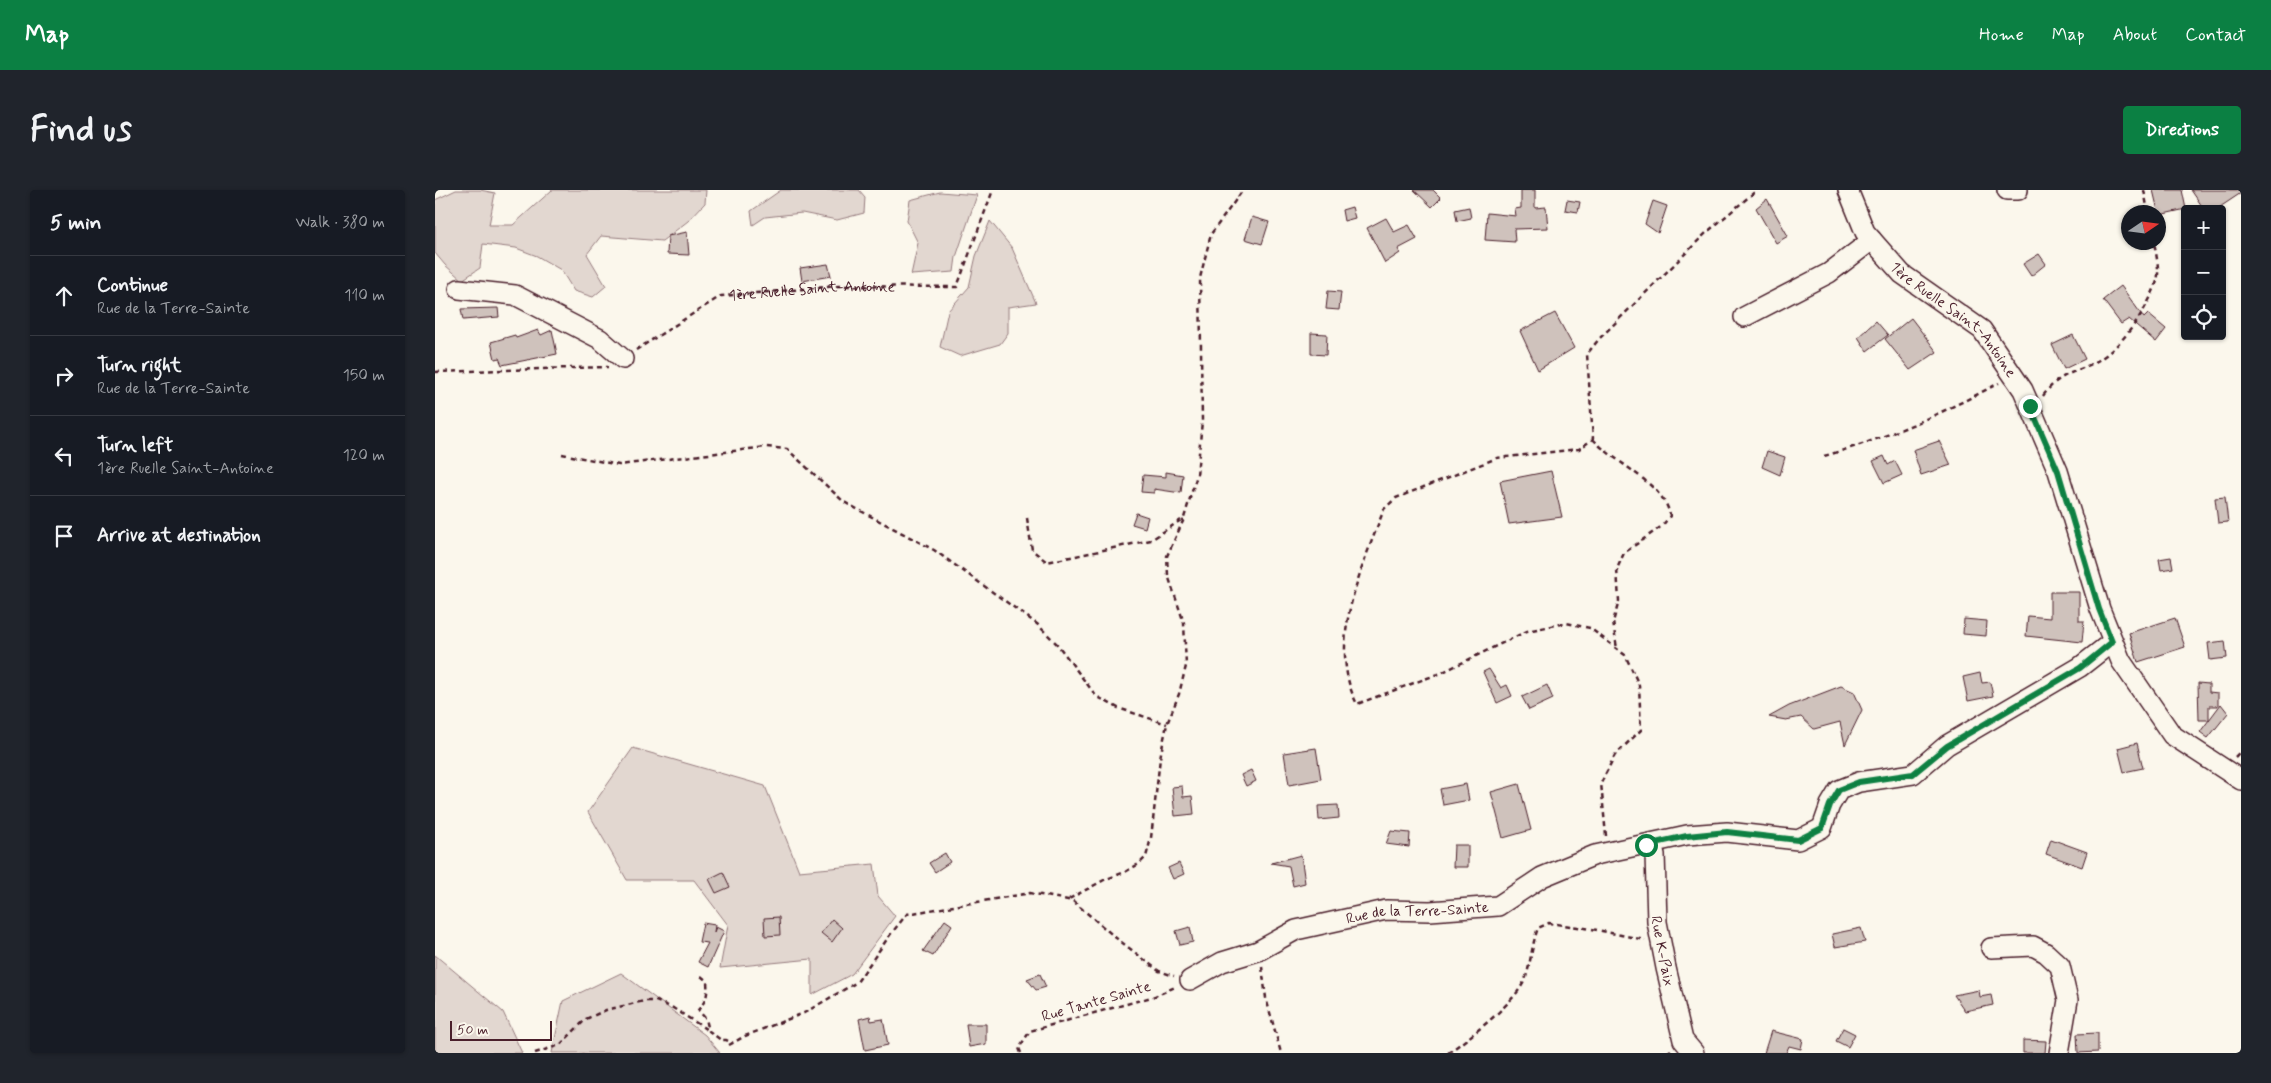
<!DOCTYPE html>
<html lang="en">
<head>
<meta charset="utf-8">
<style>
	:root { --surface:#171b24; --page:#20242c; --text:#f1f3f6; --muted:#9ea1a6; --line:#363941; --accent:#0b8043 }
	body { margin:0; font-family:Mynerve,sans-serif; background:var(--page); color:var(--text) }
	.controls { position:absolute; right:15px; top:15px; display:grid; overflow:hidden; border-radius:5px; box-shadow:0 1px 4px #0004 }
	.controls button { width:45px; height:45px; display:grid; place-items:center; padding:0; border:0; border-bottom:1px solid var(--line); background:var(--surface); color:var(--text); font:25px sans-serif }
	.compass { position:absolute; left:1686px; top:15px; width:45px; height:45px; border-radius:50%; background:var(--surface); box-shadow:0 1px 4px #0004; rotate:77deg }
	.scale { position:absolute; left:15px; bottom:12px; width:102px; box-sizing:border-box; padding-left:5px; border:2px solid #4a1f2b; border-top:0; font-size:14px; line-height:18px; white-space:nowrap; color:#4a1f2b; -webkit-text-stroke:4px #fbf7ec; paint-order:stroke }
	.stop { position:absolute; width:15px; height:15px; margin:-11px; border:4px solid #0b8043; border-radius:50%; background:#fff }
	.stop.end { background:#0b8043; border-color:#fff; box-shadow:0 1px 5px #0008 }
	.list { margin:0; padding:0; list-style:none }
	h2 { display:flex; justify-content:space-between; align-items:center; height:65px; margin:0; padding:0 20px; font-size:21px }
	h2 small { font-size:16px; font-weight:400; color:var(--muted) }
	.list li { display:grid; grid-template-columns:32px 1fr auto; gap:15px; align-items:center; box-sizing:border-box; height:80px; padding:0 20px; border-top:1px solid var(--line) }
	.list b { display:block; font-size:19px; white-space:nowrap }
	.list p { margin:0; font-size:16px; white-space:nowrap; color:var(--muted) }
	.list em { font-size:16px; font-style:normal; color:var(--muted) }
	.icon { flex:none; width:28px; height:28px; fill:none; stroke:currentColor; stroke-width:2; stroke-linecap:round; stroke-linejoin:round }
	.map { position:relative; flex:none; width:1806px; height:863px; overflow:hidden; border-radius:5px }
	header { display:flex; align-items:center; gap:30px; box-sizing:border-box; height:70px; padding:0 25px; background:var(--accent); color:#fff }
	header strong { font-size:24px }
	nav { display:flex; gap:28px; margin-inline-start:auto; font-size:18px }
	.intro { display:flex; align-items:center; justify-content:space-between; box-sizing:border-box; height:120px; padding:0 30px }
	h1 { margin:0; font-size:35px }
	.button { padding:12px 22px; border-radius:5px; background:var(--accent); color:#fff; font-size:18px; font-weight:700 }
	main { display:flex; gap:30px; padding:0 30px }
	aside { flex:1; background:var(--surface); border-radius:5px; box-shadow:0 1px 4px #0004 }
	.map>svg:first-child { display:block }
	.green { fill:#e2d7d0; stroke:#967b7e }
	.building { fill:#cfc2bc; stroke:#4a1f2b }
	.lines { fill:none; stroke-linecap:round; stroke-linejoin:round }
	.minor-casing { stroke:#4a1f2b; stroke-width:22 }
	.path { stroke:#4a1f2b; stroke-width:2.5; stroke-dasharray:5 4; stroke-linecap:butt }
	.minor { stroke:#fbf7ec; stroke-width:19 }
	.route { stroke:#0b8043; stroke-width:6 }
	.labels { text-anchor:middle; stroke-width:4.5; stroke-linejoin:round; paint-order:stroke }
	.street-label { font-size:15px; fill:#4a1f2b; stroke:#fbf7ec }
</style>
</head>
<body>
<header>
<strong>Map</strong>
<nav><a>Home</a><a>Map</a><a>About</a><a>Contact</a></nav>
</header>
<div class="intro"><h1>Find us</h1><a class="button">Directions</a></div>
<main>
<aside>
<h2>5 min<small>Walk · 380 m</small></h2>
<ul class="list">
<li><svg class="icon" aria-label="ahead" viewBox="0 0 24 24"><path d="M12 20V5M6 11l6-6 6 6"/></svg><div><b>Continue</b><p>Rue de la Terre-Sainte</p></div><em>110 m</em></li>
<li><svg class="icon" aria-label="right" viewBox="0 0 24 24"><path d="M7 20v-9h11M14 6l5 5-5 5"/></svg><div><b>Turn right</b><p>Rue de la Terre-Sainte</p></div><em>150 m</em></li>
<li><svg class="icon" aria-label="left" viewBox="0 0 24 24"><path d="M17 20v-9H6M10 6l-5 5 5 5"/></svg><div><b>Turn left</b><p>1ère Ruelle Saint-Antoine</p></div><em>120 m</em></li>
<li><svg class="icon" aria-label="arrive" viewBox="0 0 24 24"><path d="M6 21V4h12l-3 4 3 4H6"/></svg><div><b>Arrive at destination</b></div></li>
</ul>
</aside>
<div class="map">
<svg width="1806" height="863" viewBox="0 0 1806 863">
	<rect width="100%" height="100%" fill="#fbf7ec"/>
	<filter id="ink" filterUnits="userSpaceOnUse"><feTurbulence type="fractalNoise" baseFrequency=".02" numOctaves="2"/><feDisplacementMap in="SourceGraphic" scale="10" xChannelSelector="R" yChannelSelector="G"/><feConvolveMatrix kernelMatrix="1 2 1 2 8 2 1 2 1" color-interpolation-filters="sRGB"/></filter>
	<g filter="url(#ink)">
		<g class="green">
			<path d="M21 0H45L60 3 54 35H78L117 0H271L270 13 253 31 227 51 166 46 152 64 171 96 158 107 139 101 126 80 102 66 81 58 48 54 45 78 27 90 10 75 0 63V10Z"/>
			<path d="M346 0H424L430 7 429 23 402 30 367 23 330 27 318 35 316 21Z"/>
			<path d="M505 2 542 5 521 67 519 82 476 85 483 53 472 31 475 10Z"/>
			<path d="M555 31 577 58 601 113 573 117V143L565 154 525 166 505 157 513 121 534 97 541 66Z"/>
			<path d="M198 558 330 596 364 681 439 674 443 706 460 726 417 784 377 805V769L285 778 293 735 259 690H192L153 622Z"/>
			<path d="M0 765 68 822 87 863H0Z"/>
			<path d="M186 783 270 845 285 863H117L128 811Z"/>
		</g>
		<g class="building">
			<path d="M979 0H998L1006 8 997 17Z"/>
			<path d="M1086 0H1100V18L1111 17 1113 38 1079 39 1080 52 1050 50 1052 23 1081 26 1080 19 1086 18Z"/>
			<path d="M1718 0H1747L1751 19 1724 25Z"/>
			<path d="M1756 0H1806V3L1782 19H1769Z"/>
			<path d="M1332 9 1353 46 1341 53 1321 18Z"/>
			<path d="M1132 10 1145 12 1143 22 1130 20Z"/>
			<path d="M1218 11 1232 16 1223 43 1210 34Z"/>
			<path d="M917 17 920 28 909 31 907 20Z"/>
			<path d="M1034 17 1036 28 1022 31 1020 20Z"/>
			<path d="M817 27 834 32 827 54 810 49Z"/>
			<path d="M951 28 959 42 974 35 982 49 963 59 965 63 950 73 932 38Z"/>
			<path d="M252 42 254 65 232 64 233 46Z"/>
			<path d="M1604 64 1611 74 1596 86 1588 74Z"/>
			<path d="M393 74 396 86 367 91 365 78Z"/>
			<path d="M1686 96 1709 128 1713 124 1731 139 1721 152 1694 129 1686 134 1668 110Z"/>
			<path d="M893 101 906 102 904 120 891 119Z"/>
			<path d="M63 118 64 127 28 130 26 119Z"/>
			<path d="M1120 123 1139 158 1103 180 1085 141Z"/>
			<path d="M1476 128 1502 162 1475 180 1450 149Z"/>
			<path d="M1441 131 1453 145 1432 161 1423 147Z"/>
			<path d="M103 140 106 145 117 140 122 164 67 175 64 168 60 169 56 152 80 145 81 148Z"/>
			<path d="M876 143 892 144 891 165 876 164Z"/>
			<path d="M1638 145 1650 169 1629 179 1617 155Z"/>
			<path d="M1504 251 1516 275 1486 285 1478 260Z"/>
			<path d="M1332 261 1350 267 1345 285 1327 277Z"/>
			<path d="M1449 266 1453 275 1460 271 1467 285 1449 293 1438 271Z"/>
			<path d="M1116 281 1127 327 1074 334 1065 291Z"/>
			<path d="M731 282 748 285 746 303 719 299V303L706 302 708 285 731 287Z"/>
			<path d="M1790 307 1793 332 1783 333 1780 308Z"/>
			<path d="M701 323 713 327 710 338 697 334Z"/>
			<path d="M1736 367 1738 378 1726 380 1724 369Z"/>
			<path d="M1615 402H1644V431H1649L1647 452 1591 446 1593 426 1615 428Z"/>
			<path d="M1740 428 1750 457 1703 472 1694 443Z"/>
			<path d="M1529 429 1552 431 1551 446 1528 444Z"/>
			<path d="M1790 451 1792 468 1775 470 1773 453Z"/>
			<path d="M1054 479 1066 498 1072 495 1077 506 1062 513 1048 482Z"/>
			<path d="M1545 483 1547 493 1555 492 1558 506 1533 511 1528 487Z"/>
			<path d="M1763 493 1774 494V502L1783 503V516H1774V530H1764Z"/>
			<path d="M1112 495 1118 509 1094 520 1087 507Z"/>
			<path d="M1406 496 1419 502 1427 520 1410 555 1405 532 1379 539 1366 527 1351 530 1334 527 1354 516Z"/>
			<path d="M1786 514 1793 523 1773 548 1765 542Z"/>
			<path d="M1702 553 1708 578 1689 582 1683 558Z"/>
			<path d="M881 558 886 589 854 595 849 563Z"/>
			<path d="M816 580 821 591 811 596 806 585Z"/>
			<path d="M1031 594 1034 610 1008 615 1005 599Z"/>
			<path d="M1084 594 1096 640 1068 648 1056 602Z"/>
			<path d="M747 596 748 607 757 606 759 624 740 626 737 597Z"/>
			<path d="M903 615 904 628 884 630 883 616Z"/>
			<path d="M956 641 975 643 974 657 951 654Z"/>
			<path d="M1616 649 1652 662 1647 677 1611 664Z"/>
			<path d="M1019 655H1033V677H1018Z"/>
			<path d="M510 663 515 672 500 682 494 673Z"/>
			<path d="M866 665 870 693 858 696 854 676 836 673Z"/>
			<path d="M744 673 749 684 738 689 733 678Z"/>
			<path d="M288 682 295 697 281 703 274 689Z"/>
			<path d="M344 727 345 745 330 746 329 728Z"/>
			<path d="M397 729 407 738 397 752 386 743Z"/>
			<path d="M510 730 517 735 498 766 488 761Z"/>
			<path d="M268 733 280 735 279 742 281 737 289 741 273 777 263 772 273 753 264 752Z"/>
			<path d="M755 737 758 752 745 755 741 741Z"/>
			<path d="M1426 738 1430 752 1400 757 1397 744Z"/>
			<path d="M605 784 611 797 601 800 592 789Z"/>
			<path d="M1544 800 1545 807 1556 805 1558 815 1530 821 1519 805Z"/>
			<path d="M435 826 436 831 448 829 453 855 430 860 424 829Z"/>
			<path d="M531 834H551V854L534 857Z"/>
			<path d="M1408 838 1420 844 1413 857 1401 851Z"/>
			<path d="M1336 841 1368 849 1366 859 1354 856 1351 863H1329Z"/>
			<path d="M1663 843V862L1643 863 1642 844Z"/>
			<path d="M1588 850 1611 851 1610 863H1588Z"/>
		</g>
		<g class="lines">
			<g class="minor-casing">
				<g id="minor">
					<path id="s2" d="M1413 0 1430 42 1467 84 1547 140 1588 200 1623 281 1665 419 1686 471 1737 545 1806 590"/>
					<path d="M1572 0H1583"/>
					<path d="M24 99 80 105 165 149 188 169"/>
					<path d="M1309 127 1394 83 1437 50"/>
					<path id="s3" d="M1211 655 1220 664 1222 732 1231 778 1248 850 1259 863"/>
					<path d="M1556 758 1598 756 1611 763 1625 776 1633 810 1624 863"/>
					<path id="s4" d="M755 790 787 772 823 761 861 740 951 720 995 721 1063 716 1107 687 1160 665 1252 645 1292 642 1363 650 1387 638 1395 615 1404 600 1424 592 1478 584 1512 555 1645 477 1677 452"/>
				</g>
			</g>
			<g class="path">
				<path d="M1709 0 1713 22"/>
				<path id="s1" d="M201 160 286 106 404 96 522 97 558 0"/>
				<path d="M0 182 173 177"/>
				<path d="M1608 206C1625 182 1639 184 1662 171 1687 157 1714 117 1722 91 1725 80 1721 64 1719 52"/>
				<path d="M1158 249C1178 272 1231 295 1235 326L1227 336 1189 363 1182 379 1184 411 1178 432 1182 459"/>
				<path d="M127 264 184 275 331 257 352 259 409 312 499 360 602 434 622 454 661 506 683 518 732 534"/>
				<path d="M1389 266C1452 248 1506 224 1564 193"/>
				<path d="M592 328 597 360 612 372 716 350 749 328 762 285 767 231 765 88 776 44 808 0"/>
				<path d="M1800 567 1806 561"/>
				<path d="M1171 646 1166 593 1180 565 1206 540 1204 495 1190 465 1155 438 1131 433 1092 441 1006 483 922 514C891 453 927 378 949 319L961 308 1062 268 1144 259 1158 249 1152 164 1164 149 1271 43 1322 0"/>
				<path d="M634 709 669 690 690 682 704 674 711 667 716 648 725 568 732 534 744 504 751 476 749 433 733 385 732 366 749 329"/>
				<path d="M827 777 831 808 846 863"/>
				<path d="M266 786 272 791C273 804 272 810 263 820L271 829 274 841 286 850H291L298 853"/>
				<path d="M294 855 310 846 369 823 422 792 455 745 472 724 595 703 638 711 681 748 724 781 739 786"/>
				<path d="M100 863 125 855 151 829 171 820 209 811H221L238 818 274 841"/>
				<path d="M586 863 584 858 595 841 720 806 740 797"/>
				<path d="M1013 863C1034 848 1083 811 1091 787 1096 771 1097 754 1103 738L1114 733 1157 739 1210 750"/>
				<path d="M1232 863 1237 859"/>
			</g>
			<use href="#minor" class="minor"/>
		</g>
	</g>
	<g class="lines" filter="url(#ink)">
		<path class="route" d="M1211 655 1252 646 1292 642 1363 650 1387 638 1395 615 1404 600 1424 592 1478 584 1512 556 1645 478 1677 452 1664 419 1623 281 1595 216"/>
	</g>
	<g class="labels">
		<g class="street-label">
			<text dy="5" stroke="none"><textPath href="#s1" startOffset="192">1ère Ruelle Saint-Antoine</textPath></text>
			<text dy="5" stroke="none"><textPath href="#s2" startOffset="171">1ère Ruelle Saint-Antoine</textPath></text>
			<text dy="5" stroke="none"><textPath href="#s4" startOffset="241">Rue de la Terre-Sainte</textPath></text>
			<text dy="5" stroke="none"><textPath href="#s3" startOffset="110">Rue K-Paix</textPath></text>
			<text transform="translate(661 811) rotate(-16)" y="5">Rue Tante Sainte</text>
		</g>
	</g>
</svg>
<div class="controls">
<button>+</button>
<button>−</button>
<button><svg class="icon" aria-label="locate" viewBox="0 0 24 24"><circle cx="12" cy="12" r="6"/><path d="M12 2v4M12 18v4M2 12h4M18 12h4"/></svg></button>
</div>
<svg class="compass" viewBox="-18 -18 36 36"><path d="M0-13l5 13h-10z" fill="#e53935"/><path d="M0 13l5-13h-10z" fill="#9ea1a6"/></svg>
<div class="scale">50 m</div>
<div class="stop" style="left:1211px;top:655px"></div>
<div class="stop end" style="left:1595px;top:216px"></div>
</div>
</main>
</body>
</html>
